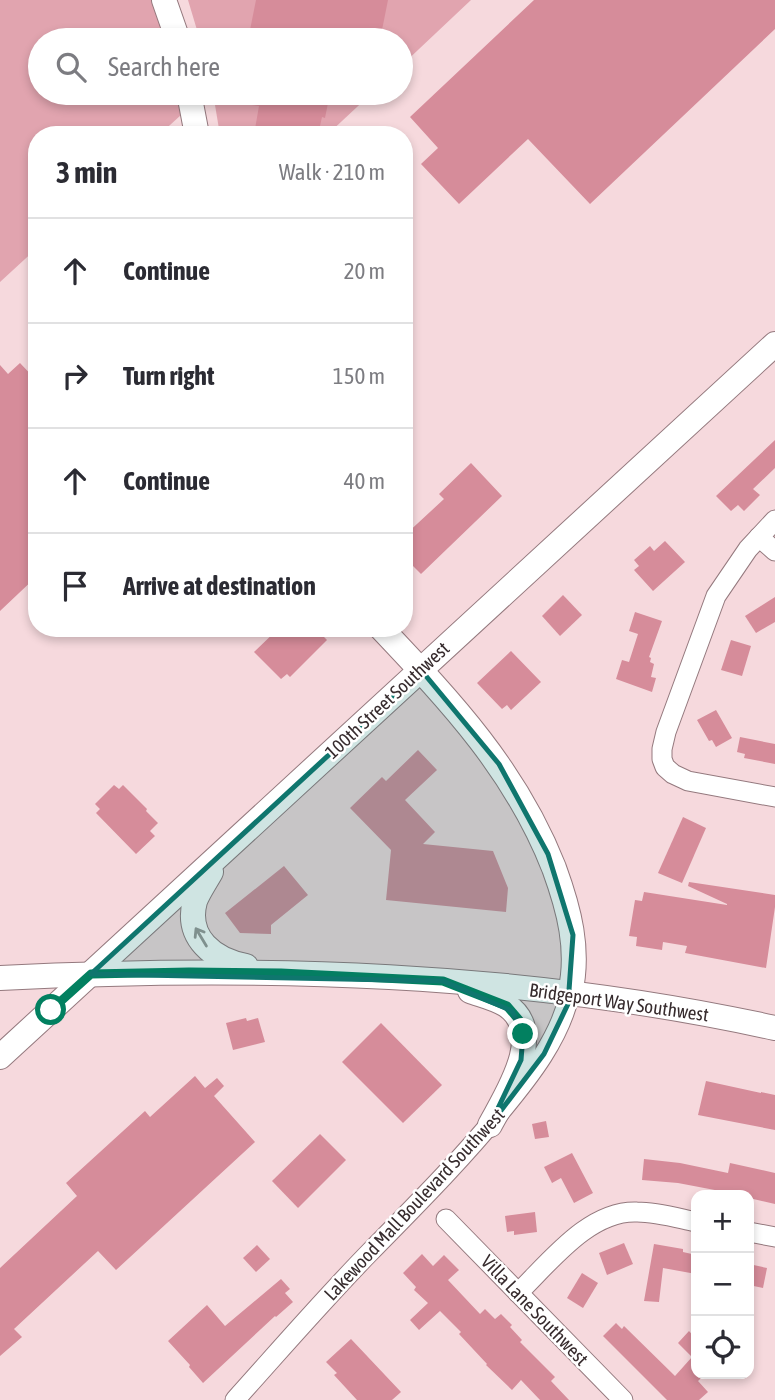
<!DOCTYPE html>
<html lang="en">
<head>
<meta charset="utf-8">
<style>
	:root { --surface:#fff; --page:#f2f2f3; --text:#2b2b33; --muted:#7c7c81; --line:#e1e1e2 }
	body { margin:0; font-family:"Asap Condensed",sans-serif; background:var(--page); color:var(--text) }
	.controls { position:absolute; right:21px; bottom:21px; display:grid; overflow:hidden; border-radius:14px; box-shadow:0 4px 10px #0003 }
	.controls button { width:63px; height:63px; display:grid; place-items:center; padding:0; border:0; border-bottom:2px solid var(--line); background:var(--surface); color:var(--text); font:35px sans-serif }
	.stop { position:absolute; width:21px; height:21px; margin:-16px; border:5px solid #028060; border-radius:50%; background:#fff }
	.stop.end { background:#028060; border-color:#fff; box-shadow:0 2px 7px #0008 }
	.list { margin:0; padding:0; list-style:none }
	h2 { display:flex; justify-content:space-between; align-items:center; height:91px; margin:0; padding:0 28px; font-size:30px }
	h2 small { font-size:23px; font-weight:400; color:var(--muted) }
	.list li { display:grid; grid-template-columns:46px 1fr auto; gap:21px; align-items:center; box-sizing:border-box; height:105px; padding:0 28px; border-top:2px solid var(--line) }
	.list b { display:block; font-size:26px; white-space:nowrap }
	.list em { font-size:23px; font-style:normal; color:var(--muted) }
	.icon { flex:none; width:38px; height:38px; fill:none; stroke:currentColor; stroke-width:2; stroke-linecap:round; stroke-linejoin:round }
	.map { position:relative; flex:none; width:775px; height:1400px; overflow:hidden }
	.search { position:absolute; background:var(--surface); box-shadow:0 4px 10px #0003; left:28px; top:28px; width:385px; height:77px; display:flex; align-items:center; gap:18px; box-sizing:border-box; padding:0 24px; border-radius:38px; color:var(--muted); font-size:26px }
	.panel { position:absolute; background:var(--surface); box-shadow:0 4px 10px #0003; left:28px; top:126px; width:385px; height:511px; border-radius:28px }
	.map>svg:first-child { display:block }
	.green { fill:#e1a4af }
	.building { fill:#d68c9a }
	.lines { fill:none; stroke-linecap:round; stroke-linejoin:round }
	.minor-casing { stroke:#94797e; stroke-width:21 }
	.major-casing { stroke:#94797e; stroke-width:26 }
	.minor { stroke:#fff; stroke-width:19 }
	.major { stroke:#fff; stroke-width:24 }
	.oneway { stroke:#9b9696 }
	.route { stroke:#028060; stroke-width:9 }
	.marked { fill:#0f766e; fill-opacity:0.2; stroke:#0f766e; stroke-width:5; stroke-linejoin:round }
	.labels { text-anchor:middle; stroke-width:5; stroke-linejoin:round; paint-order:stroke }
	.street-label { font-size:19px; fill:#372c2e; stroke:#fff }
</style>
</head>
<body>
<div class="map">
<svg width="775" height="1400" viewBox="0 0 775 1400">
	<rect width="100%" height="100%" fill="#f6d9dd"/>
	<g class="green">
		<path d="M0 0H164L178 40H40V93H189L192 105 159 135H37V248L0 282Z"/>
		<path d="M188 0H471L401 66V40H200Z"/>
		<path d="M213 93H372L327 135H220Z"/>
	</g>
	<g class="building">
		<path d="M256 0H388L380 40H248Z"/>
		<path d="M534 0H775V29L590 204 528 139 459 204 421 164 438 148 410 117Z"/>
		<path d="M254 93H330L325 118 322 117 318 135H268L269 131 255 129 259 106 252 105Z"/>
		<path d="M20 363 37 381V576L0 611V365L8 374Z"/>
		<path d="M775 440V468L753 489 760 495 744 511 738 505 731 511 716 496Z"/>
		<path d="M471 463 502 496 421 574 404 557V536L444 499 439 494Z"/>
		<path d="M665 541 685 562 653 591 634 570 639 566 634 560 650 546 654 551Z"/>
		<path d="M563 595 582 615 560 636 542 616Z"/>
		<path d="M775 597V622L756 633 745 616Z"/>
		<path d="M635 612 662 621 649 657 651 658 650 662 654 664 651 677 656 678 652 692 616 679 622 660 629 662 638 634 629 631Z"/>
		<path d="M279 628H330L323 636 327 640 290 677 287 674 281 679 254 652Z"/>
		<path d="M731 640 751 646 742 676 721 670Z"/>
		<path d="M511 651 541 682 511 710 507 705 502 709 477 683Z"/>
		<path d="M716 710 732 738 716 747 712 740 709 741 697 720Z"/>
		<path d="M740 737 775 744V764L744 758 745 754 737 752Z"/>
		<path d="M418 750 437 770 405 800 435 832 423 844 493 851 508 888 506 912 386 900 391 850 350 808 382 777 386 781Z"/>
		<path d="M114 785 119 789 123 785 147 809 146 811 158 823 150 831 155 836 136 854 96 813 100 809 95 804Z"/>
		<path d="M683 817 706 828 682 883 658 873Z"/>
		<path d="M284 866 308 895 271 925V934L240 933 225 913Z"/>
		<path d="M689 882 775 895V907L766 968 685 953 687 946 663 942 662 950 636 946 637 937 629 936 635 900 642 901 644 892 727 905V904L688 886Z"/>
		<path d="M246 1018 247 1021 258 1018 265 1042 233 1050 226 1023Z"/>
		<path d="M381 1023 442 1085 403 1123 342 1062Z"/>
		<path d="M195 1076 205 1088 217 1078 224 1086 214 1096 255 1142 116 1270 98 1251 14 1329 22 1337 0 1356V1268L77 1196 66 1183 145 1111 150 1117Z"/>
		<path d="M706 1081 761 1093V1092L775 1095V1130L698 1115Z"/>
		<path d="M546 1121 549 1137 535 1139 532 1124Z"/>
		<path d="M320 1134 346 1160 298 1208 272 1181Z"/>
		<path d="M572 1153 593 1193 574 1203 561 1178 552 1183 544 1167Z"/>
		<path d="M644 1159 680 1163 728 1173 730 1163 775 1173V1204L749 1198V1195H741L678 1183 642 1180Z"/>
		<path d="M535 1212 537 1232 514 1235V1231L507 1232 505 1216Z"/>
		<path d="M624 1243 633 1264 607 1275 599 1253Z"/>
		<path d="M654 1244 683 1249V1252L696 1255V1274L663 1268 659 1302 644 1301Z"/>
		<path d="M257 1245 270 1259 256 1272 243 1258Z"/>
		<path d="M422 1254 433 1266 444 1255 459 1270 448 1280 480 1314 485 1309 495 1319 501 1314 512 1325 510 1327 522 1340 520 1342 555 1377 551 1381 569 1400H540L521 1380 512 1390 486 1365 487 1364 459 1334 461 1332 440 1311 419 1330 410 1320 428 1303 414 1290 416 1287 403 1273Z"/>
		<path d="M749 1264 767 1268 763 1288 749 1285Z"/>
		<path d="M582 1273 598 1283 583 1308 567 1298Z"/>
		<path d="M281 1279 290 1289 285 1293 293 1302 276 1317 275 1316 203 1383 189 1367 190 1365 168 1341 207 1305 225 1326Z"/>
		<path d="M616 1323 622 1329 624 1326 675 1376 692 1357 678 1343 689 1331 696 1339V1374H705L698 1381 708 1392 699 1400H667L603 1336Z"/>
		<path d="M351 1339 401 1392 392 1400H357L334 1375 337 1373 326 1362Z"/>
	</g>
	<g class="lines">
		<g class="minor-casing">
			<g id="minor">
				<path d="M775 520 748 549 716 596 666 732 662 749V759L665 767 673 774 688 781 775 797"/>
				<path d="M759 537 775 551"/>
				<path d="M446 1219 623 1400"/>
				<path d="M749 1232 775 1237"/>
				<path d="M518 1293C550 1262 589 1210 637 1212 657 1212 677 1218 696 1222"/>
				<path d="M235 1400C280 1350 324 1299 371 1251 416 1205 461 1160 501 1111 530 1076 560 1038 570 993"/>
			</g>
		</g>
		<g class="major-casing">
			<g id="major">
				<path d="M164 0 178 40"/>
				<path d="M189 93 197 135"/>
				<path d="M381 628C452 703 516 771 554 868 569 909 580 950 570 993"/>
				<path d="M211 872C206 881 199 891 195 901 185 938 214 960 246 966"/>
				<path d="M0 978C259 965 521 972 775 1028"/>
				<path d="M470 991C481 995 495 998 506 1005 548 1032 506 1095 490 1125"/>
				<path d="M0 1057 775 344"/>
			</g>
		</g>
		<use href="#minor" class="minor"/>
		<use href="#major" class="major"/>
	</g>
	<defs><path id="oneway-shaft" d="M-6 0H5M1.5-3L5.5 0L1.5 3" fill="none" stroke-width="1.6" stroke-linecap="round" stroke-linejoin="round" transform="scale(1.75)"/></defs>
	<use class="oneway" href="#oneway-shaft" transform="translate(201 937) rotate(-121)"/>
	<g class="lines">
		<path class="route" d="M51 1010 91 974 189 972 281 973 443 981 507 1006 519 1020 523 1034"/>
	</g>
	<path class="marked" d="M421 670 499 764 548 854 573 935 568 1004 544 1054 490 1125 521 1060 523 1034 512 1011 443 981 91 974Z"/>
	<g class="labels">
		<g class="street-label">
			<text transform="translate(387 700) rotate(-43)" y="7">100th Street Southwest</text>
			<text transform="translate(619 1002) rotate(8)" y="7">Bridgeport Way Southwest</text>
			<text transform="translate(414 1204) rotate(-47)" y="7">Lakewood Mall Boulevard Southwest</text>
			<text transform="translate(535 1310) rotate(46)" y="7">Villa Lane Southwest</text>
		</g>
	</g>
</svg>
<div class="controls">
<button>+</button>
<button>−</button>
<button><svg class="icon" aria-label="locate" viewBox="0 0 24 24"><circle cx="12" cy="12" r="6"/><path d="M12 2v4M12 18v4M2 12h4M18 12h4"/></svg></button>
</div>
<div class="stop" style="left:51px;top:1010px"></div>
<div class="stop end" style="left:523px;top:1034px"></div>
<div class="search"><svg class="icon" aria-label="search" viewBox="0 0 24 24"><circle cx="10" cy="10" r="6"/><path d="M15 15l6 6"/></svg>Search here</div>
<section class="panel">
<h2>3 min<small>Walk · 210 m</small></h2>
<ul class="list">
<li><svg class="icon" aria-label="ahead" viewBox="0 0 24 24"><path d="M12 20V5M6 11l6-6 6 6"/></svg><div><b>Continue</b></div><em>20 m</em></li>
<li><svg class="icon" aria-label="right" viewBox="0 0 24 24"><path d="M7 20v-9h11M14 6l5 5-5 5"/></svg><div><b>Turn right</b></div><em>150 m</em></li>
<li><svg class="icon" aria-label="ahead" viewBox="0 0 24 24"><path d="M12 20V5M6 11l6-6 6 6"/></svg><div><b>Continue</b></div><em>40 m</em></li>
<li><svg class="icon" aria-label="arrive" viewBox="0 0 24 24"><path d="M6 21V4h12l-3 4 3 4H6"/></svg><div><b>Arrive at destination</b></div></li>
</ul>
</section>
</div>
</body>
</html>
